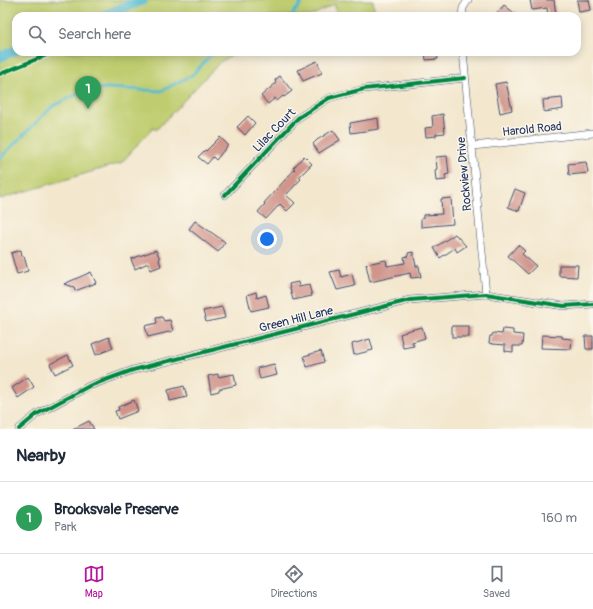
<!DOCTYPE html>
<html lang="en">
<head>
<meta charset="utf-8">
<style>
	:root { --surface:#fff; --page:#f6f6f7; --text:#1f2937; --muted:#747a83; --line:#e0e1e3; --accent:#b5179e }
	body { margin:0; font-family:Pangolin,sans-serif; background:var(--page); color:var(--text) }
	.you { position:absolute; left:267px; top:239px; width:14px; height:14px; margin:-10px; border:3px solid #fff; border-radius:50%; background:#1a73e8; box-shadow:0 0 0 6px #1a73e833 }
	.badge { display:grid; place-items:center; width:26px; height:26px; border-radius:50%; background:var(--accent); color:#fff; font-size:13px; font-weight:700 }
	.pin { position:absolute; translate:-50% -33px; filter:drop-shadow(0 1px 2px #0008) }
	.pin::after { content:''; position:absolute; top:21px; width:14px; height:12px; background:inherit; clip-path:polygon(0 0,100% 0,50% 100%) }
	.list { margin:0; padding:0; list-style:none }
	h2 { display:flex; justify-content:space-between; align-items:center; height:52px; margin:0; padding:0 16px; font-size:17px }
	h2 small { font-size:13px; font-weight:400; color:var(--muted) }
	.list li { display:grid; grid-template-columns:26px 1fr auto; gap:12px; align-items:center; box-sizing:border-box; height:72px; padding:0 16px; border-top:1px solid var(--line) }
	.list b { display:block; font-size:15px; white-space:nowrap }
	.list p { margin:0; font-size:13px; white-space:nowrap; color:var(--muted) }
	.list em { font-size:13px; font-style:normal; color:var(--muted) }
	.icon { flex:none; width:22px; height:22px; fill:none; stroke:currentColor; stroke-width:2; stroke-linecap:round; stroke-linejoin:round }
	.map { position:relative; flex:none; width:593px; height:429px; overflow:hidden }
	.search { position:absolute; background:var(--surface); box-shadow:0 2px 10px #0003; left:12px; right:12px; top:12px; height:44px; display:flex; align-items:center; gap:10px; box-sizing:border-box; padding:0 14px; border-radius:12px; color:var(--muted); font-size:15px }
	.sheet { height:124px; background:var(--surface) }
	nav { display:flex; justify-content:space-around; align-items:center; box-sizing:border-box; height:56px; border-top:1px solid var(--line); background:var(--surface); font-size:11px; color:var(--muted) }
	nav a { display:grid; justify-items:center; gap:2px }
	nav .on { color:var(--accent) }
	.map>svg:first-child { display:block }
	.green { fill:#bfcd6f; stroke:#6d7e66 }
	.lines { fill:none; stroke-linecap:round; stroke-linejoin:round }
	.stream { stroke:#53bbd0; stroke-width:3 }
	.canal { stroke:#53bbd0; stroke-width:10 }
	.building { fill:#d0948b }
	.street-casing { stroke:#3b4b6f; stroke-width:8 }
	.street { stroke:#fff; stroke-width:7 }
	.cycleway-casing { stroke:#fbf7ec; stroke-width:6 }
	.cycleway { stroke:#00873e; stroke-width:4 }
	.labels { text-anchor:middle; stroke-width:3; stroke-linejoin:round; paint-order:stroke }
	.street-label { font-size:12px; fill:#1b2f5e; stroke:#fbf7ec }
</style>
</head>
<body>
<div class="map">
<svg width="593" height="429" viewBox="0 0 593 429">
	<rect width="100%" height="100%" fill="#fbf7ec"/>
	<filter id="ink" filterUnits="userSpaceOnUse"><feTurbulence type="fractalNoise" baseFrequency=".025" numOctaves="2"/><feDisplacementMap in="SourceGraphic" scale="8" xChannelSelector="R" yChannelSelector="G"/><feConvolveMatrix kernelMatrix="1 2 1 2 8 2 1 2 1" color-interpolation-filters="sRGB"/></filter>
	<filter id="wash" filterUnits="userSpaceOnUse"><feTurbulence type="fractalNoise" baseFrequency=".012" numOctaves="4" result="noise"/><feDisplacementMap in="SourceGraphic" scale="16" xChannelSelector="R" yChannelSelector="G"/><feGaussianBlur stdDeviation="0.9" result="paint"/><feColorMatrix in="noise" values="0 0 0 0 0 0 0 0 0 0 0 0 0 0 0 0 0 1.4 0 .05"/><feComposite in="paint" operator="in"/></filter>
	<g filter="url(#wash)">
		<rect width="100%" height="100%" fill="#f3e7ce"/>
		<path class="green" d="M0 0H373L375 16H336L335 4 311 16H16V52H239L220 62 156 130 153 128 121 163 0 199Z"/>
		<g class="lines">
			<g class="stream">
				<path d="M291 16 304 0"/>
				<path d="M0 158 53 106 86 90 108 88 161 91 192 75 214 52"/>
			</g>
			<g class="canal">
				<path d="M103 16 143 0"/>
				<path d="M0 57 16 50"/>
			</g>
		</g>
		<g id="blocks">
			<g class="building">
				<path d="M530 0H554L556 15 548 16 547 8 532 10Z"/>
				<path d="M577 0H589L591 10 579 12Z"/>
				<path d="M504 5 518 16H495Z"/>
				<path d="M425 52H437L438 59 426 60Z"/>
				<path d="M317 61 322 73 303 81 298 70Z"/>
				<path d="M280 76 292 91 284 97 283 96 277 101 275 98 268 104 261 96 276 83 275 80Z"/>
				<path d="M506 82 512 110 500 113 495 84Z"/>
				<path d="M562 98 563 109 544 112 543 100Z"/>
				<path d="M443 114 445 133 436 134V136L426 137 425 128 433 127 432 116Z"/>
				<path d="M248 116 255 123 245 135 237 127Z"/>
				<path d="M378 118 379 129 351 133 350 123Z"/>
				<path d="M333 130 340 140 319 153 313 144 317 140Z"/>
				<path d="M220 137 228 145 216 160 213 157 207 164 198 157 205 150 206 151Z"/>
				<path d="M304 156 312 164 299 177 301 179 286 195 295 203 287 211 280 204 266 219 258 212 265 204 264 203 295 169 293 168Z"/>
				<path d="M447 156 449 174 445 175 446 180 436 181 435 170 437 169 436 157Z"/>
				<path d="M586 162 588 173 569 175 568 164Z"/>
				<path d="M515 189 525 193 519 211 508 207Z"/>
				<path d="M451 198 453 224 421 227V219L423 218V215L442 214 441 199Z"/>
				<path d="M195 221 225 242 218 252 189 229Z"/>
				<path d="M455 234 466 246 457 252 455 248 440 258 434 248Z"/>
				<path d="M518 245 525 251 522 254 536 266 528 274 508 256Z"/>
				<path d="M21 250 22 256H24L28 271 17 274 11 253Z"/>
				<path d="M156 250 160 259 159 260 161 266 151 270 148 263 135 269 131 259Z"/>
				<path d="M413 252 416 266H419L421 277 411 278 410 273 370 282 366 264 386 260 387 266 405 263 404 257 408 256V253Z"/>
				<path d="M559 265H578L577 277 559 276Z"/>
				<path d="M339 270 341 277 352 274 355 286 337 290 330 272Z"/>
				<path d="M91 272 96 283 75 291 74 287 64 284Z"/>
				<path d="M298 282 299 287 309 285 312 296 293 300 289 284Z"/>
				<path d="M256 292 257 298 266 295 269 307 251 311 247 295Z"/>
				<path d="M222 307 225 318 206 322 203 311Z"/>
				<path d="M162 317 164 321 170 320 173 331 148 337 145 326 157 323 156 318Z"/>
				<rect x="452" y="326" width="17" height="11"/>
				<path d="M422 327 425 338 412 342 414 346 403 348 400 334 406 332V331Z"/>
				<path d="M503 329 513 330V334L523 335 522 346H513V352L505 351V345L493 344 489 343 490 336H492L493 333 502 334Z"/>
				<path d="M542 335 562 336V338L572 339 571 349 541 348Z"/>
				<path d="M585 336H593V349H586Z"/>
				<path d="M109 337 113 348 96 355 92 344Z"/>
				<path d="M370 339 373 350 354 355 352 344Z"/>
				<path d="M321 351 324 362 307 367 304 356Z"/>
				<path d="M68 355 73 365 55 374 50 364Z"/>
				<path d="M274 364 277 375 260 379 257 368Z"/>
				<path d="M218 374V377L234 374 236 385 219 389V391L211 393 208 376Z"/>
				<path d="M28 377 34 387 18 398 12 388Z"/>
				<path d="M184 386 187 397 170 401 168 390Z"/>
				<path d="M134 400 138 411 118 419 115 411 119 410 118 407Z"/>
				<path d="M89 421 94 429H73Z"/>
			</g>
		</g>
	</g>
	<g filter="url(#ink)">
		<use href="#blocks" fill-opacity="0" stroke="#3b4b6f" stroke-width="1"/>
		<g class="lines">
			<g class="street-casing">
				<g id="street">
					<path d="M462 16 463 8 468 0"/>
					<path d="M463 52 486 294"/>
					<path d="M473 146 593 133"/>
					<path d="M225 195 298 118 329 98 364 89 465 78"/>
					<path d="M19 429 37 414 89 386 133 370 410 300 486 294 564 306 593 304"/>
				</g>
			</g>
			<use href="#street" class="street"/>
			<g class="cycleway-casing">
				<g id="cycleway">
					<path d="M0 74 54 52"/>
					<path d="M225 195 298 118 329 98 364 89 465 78"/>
					<path d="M19 429 37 414 89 386 133 370 410 300 486 294 564 306 593 304"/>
				</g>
			</g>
			<use href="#cycleway" class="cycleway"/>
		</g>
	</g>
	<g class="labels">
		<g class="street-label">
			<text transform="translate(532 129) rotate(-6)" y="4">Harold Road</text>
			<text transform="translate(274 130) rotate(-46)" y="4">Lilac Court</text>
			<text transform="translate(464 174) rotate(-95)" y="4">Rockview Drive</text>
			<text transform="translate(296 319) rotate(-14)" y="4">Green Hill Lane</text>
		</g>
	</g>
</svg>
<div class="you"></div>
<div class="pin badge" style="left:88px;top:109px;background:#2e9e5b">1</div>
<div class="search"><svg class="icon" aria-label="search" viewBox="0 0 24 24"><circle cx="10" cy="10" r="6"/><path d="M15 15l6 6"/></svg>Search here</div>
</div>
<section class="sheet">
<h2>Nearby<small></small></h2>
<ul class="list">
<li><span class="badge" style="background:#2e9e5b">1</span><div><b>Brooksvale Preserve</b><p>Park</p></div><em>160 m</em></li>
</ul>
</section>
<nav>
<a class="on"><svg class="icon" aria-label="map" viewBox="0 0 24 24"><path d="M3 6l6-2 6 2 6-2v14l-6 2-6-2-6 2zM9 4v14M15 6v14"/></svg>Map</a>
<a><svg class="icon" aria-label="directions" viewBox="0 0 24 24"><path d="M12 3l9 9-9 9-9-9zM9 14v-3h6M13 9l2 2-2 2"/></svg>Directions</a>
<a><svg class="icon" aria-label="saved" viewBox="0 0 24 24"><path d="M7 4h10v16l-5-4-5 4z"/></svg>Saved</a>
</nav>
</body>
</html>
